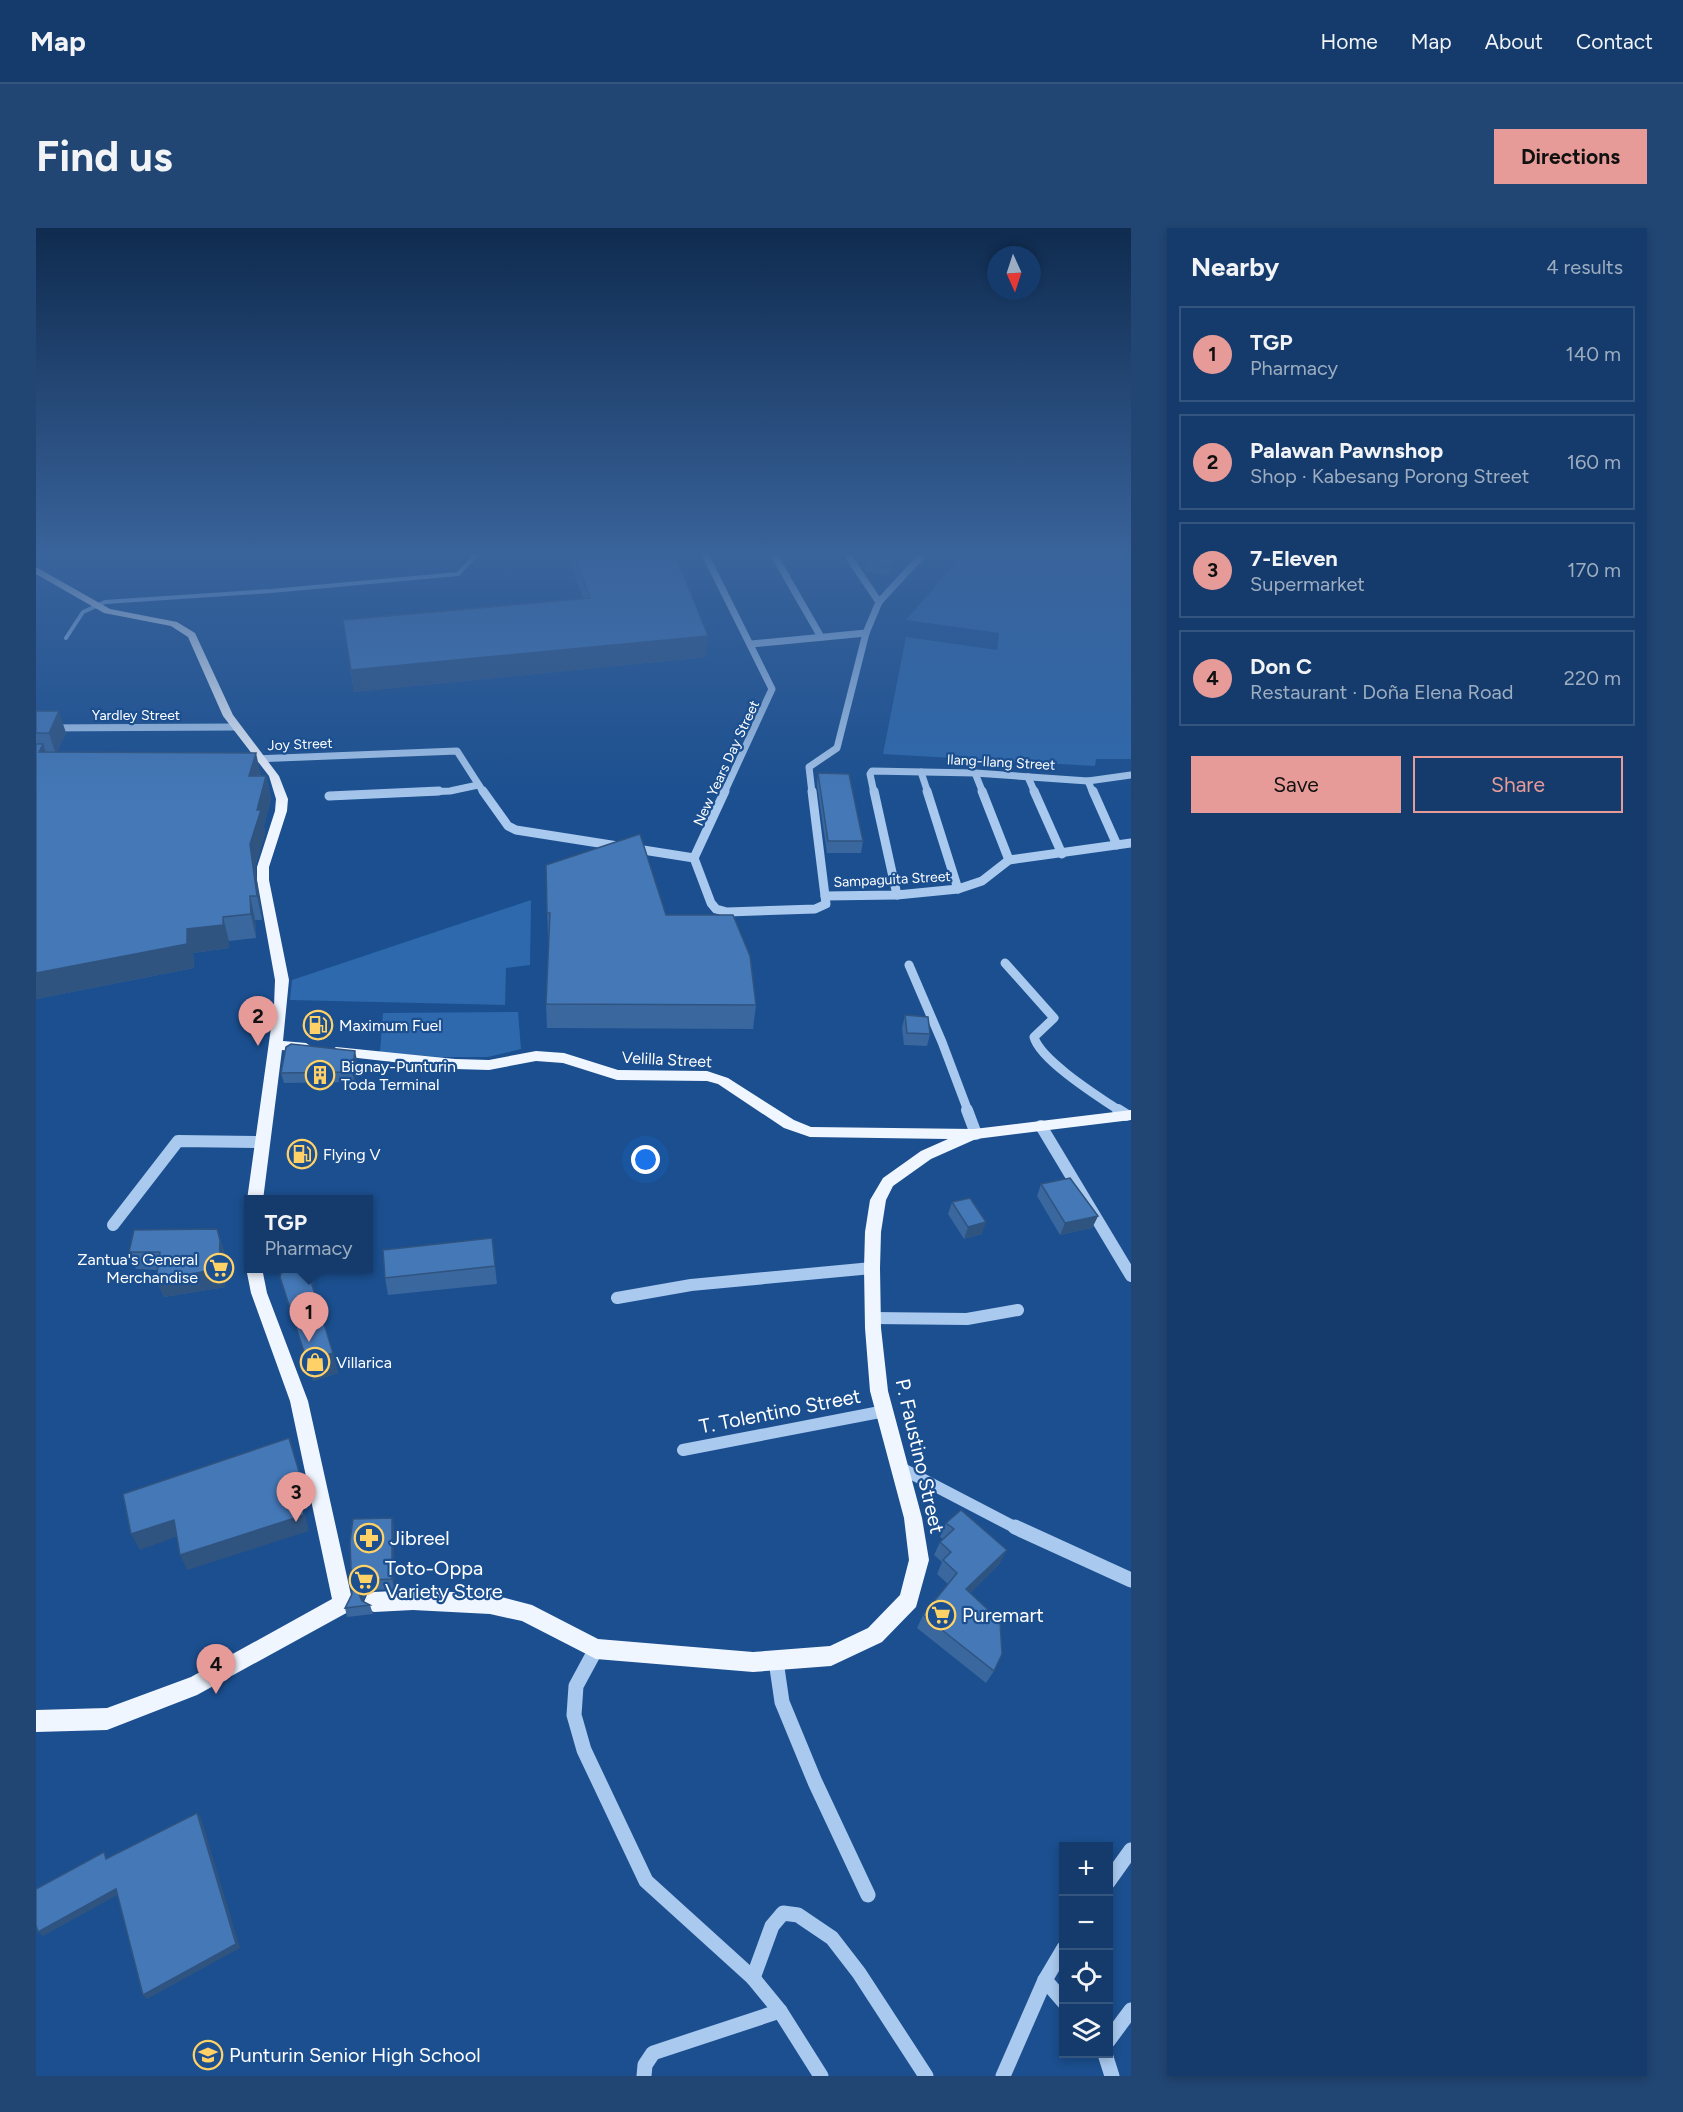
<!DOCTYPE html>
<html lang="en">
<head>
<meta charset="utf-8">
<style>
	:root { --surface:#143b6b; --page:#214673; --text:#f1f3f6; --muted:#9dadc1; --line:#33557e; --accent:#e69b98 }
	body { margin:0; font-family:Figtree,sans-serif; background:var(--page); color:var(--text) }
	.controls { position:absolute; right:18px; bottom:18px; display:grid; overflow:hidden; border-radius:0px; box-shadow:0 3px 9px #0003 }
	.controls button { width:54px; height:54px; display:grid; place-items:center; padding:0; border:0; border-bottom:2px solid var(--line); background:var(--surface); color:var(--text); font:30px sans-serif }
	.compass { position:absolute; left:951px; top:18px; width:54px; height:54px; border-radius:50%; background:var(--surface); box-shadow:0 3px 9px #0003; rotate:177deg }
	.you { position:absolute; left:610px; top:932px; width:21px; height:21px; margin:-15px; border:4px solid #fff; border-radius:50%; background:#1a73e8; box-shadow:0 0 0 9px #1a73e833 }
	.badge { display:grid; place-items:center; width:39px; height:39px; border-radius:50%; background:var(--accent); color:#111; font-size:20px; font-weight:700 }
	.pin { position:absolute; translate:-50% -50px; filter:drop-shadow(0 2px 3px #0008) }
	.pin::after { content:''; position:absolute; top:32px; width:21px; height:18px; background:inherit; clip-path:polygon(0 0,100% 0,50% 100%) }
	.popup { position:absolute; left:208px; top:967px; width:129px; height:78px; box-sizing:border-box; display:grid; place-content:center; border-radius:0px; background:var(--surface); filter:drop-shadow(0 2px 4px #0005); font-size:20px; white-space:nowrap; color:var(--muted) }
	.popup b { font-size:22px; color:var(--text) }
	.popup::after { content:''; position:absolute; left:50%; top:100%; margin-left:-12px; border:12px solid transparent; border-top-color:var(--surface) }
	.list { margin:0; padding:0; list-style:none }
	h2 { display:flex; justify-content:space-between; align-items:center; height:78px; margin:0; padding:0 24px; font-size:26px }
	h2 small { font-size:20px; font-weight:400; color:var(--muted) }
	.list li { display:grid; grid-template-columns:39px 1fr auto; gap:18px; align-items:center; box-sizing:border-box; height:96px; margin:0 12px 12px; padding:0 12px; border:2px solid var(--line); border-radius:0px }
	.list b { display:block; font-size:22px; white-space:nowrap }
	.list p { margin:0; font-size:20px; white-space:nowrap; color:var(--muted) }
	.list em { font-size:20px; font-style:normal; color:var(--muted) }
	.actions { display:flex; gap:12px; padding:18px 24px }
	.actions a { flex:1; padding:14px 0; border:2px solid var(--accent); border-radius:0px; text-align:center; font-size:21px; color:var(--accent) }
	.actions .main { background:var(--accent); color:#111 }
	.icon { flex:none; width:33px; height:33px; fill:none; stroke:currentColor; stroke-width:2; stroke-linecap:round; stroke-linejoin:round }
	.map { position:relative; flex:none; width:1095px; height:1848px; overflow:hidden; border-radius:0px }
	header { display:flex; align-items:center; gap:36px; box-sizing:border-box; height:84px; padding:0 30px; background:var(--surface); border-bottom:2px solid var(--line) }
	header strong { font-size:28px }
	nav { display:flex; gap:33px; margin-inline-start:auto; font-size:21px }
	.intro { display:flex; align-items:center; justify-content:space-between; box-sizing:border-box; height:144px; padding:0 36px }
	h1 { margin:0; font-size:42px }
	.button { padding:15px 27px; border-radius:0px; background:var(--accent); color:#111; font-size:21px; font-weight:700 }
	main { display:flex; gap:36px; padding:0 36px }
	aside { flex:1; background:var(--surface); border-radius:0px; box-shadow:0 3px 9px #0003 }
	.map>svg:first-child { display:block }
	.green { fill:#2e69ad }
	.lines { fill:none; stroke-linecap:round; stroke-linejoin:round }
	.stream { stroke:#9cc4f0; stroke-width:4 }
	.minor-far3 { stroke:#a9c9ee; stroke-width:7 }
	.minor-far2 { stroke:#a9c9ee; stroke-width:9 }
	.minor-far1 { stroke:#a9c9ee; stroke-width:12 }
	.minor { stroke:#a9c9ee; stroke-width:15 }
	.major { fill:#f0f6ff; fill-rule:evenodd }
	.wall { fill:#3a679d }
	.shaded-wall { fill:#305480 }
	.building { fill:#4478b7; stroke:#305480; stroke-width:1.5 }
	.labels { text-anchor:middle; stroke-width:4.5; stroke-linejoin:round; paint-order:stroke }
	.far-street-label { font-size:14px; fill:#fff; stroke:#1b4f8f }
	.poi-label { font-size:16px; fill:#fff; stroke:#1b4f8f; text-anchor:start }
	.street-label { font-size:16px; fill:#fff; stroke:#1b4f8f }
	.near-street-label { font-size:20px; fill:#fff; stroke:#1b4f8f }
	.near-poi-label { font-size:20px; fill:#fff; stroke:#1b4f8f; text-anchor:start }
</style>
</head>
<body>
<header>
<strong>Map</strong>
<nav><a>Home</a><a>Map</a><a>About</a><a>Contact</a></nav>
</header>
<div class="intro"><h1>Find us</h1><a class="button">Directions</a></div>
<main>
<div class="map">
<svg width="1095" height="1848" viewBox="0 0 1095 1848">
	<rect width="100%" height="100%" fill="#1b4f8f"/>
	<g class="green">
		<path d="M931 322H1095V531H1060L1059 538 847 526 870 409 961 422 963 405 870 392Z"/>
		<path d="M495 672 494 737 470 740 469 777 254 772 256 752Z"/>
		<path d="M482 784 485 821 452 829H403L344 824 347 785Z"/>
	</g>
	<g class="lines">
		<path class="stream" d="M30 410 47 384 69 374 235 363 422 346 445 322"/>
		<g class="minor-far3">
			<path d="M667 322 736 461 688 565"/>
			<path d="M735 322 785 409"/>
			<path d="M808 322 843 374"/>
			<path d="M715 416 830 405"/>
			<path d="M0 500 199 499"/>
			<path d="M216 531 421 523 448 565"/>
			<path d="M885 544 892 565"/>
			<path d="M939 545 947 565"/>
			<path d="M992 549 999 565"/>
			<path d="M1052 553 1057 565"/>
			<path d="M367 565 414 563 442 557"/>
			<path d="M776 565 773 539 801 520 830 405 843 374 891 322"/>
			<path d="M838 565 834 546 836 543 939 545 1052 553 1095 547"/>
		</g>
		<g class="minor-far2">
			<path d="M447 563 472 598 480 602 658 630"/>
			<path d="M838 563 861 667"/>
			<path d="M891 563 922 661"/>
			<path d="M946 563 973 632"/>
			<path d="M998 563 1026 626"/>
			<path d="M1057 563 1081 617"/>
			<path d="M293 568 403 563"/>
			<path d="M658 630 675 675 680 681 691 684 779 681 790 676 776 563"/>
			<path d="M658 630 689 563"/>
			<path d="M789 668 861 667 922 661 946 653 973 632 1095 615"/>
			<path d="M969 735 1018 790 998 809C1004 832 1063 869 1084 883"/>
			<path d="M873 737 906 814 932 883"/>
		</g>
		<g class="minor-far1">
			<path d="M931 882 940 906"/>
			<path d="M1082 882 1090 887"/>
			<path d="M1005 898 1095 1048"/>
			<path d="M77 997 142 913 226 914"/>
			<path d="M581 1070 655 1057 836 1040"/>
			<path d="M837 1090 931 1091 982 1082"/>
			<path d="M647 1222 849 1183"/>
			<path d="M863 1239 982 1301"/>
		</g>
		<g class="minor">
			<path d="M979 1299 1095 1352"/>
			<path d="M560 1421 540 1458 538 1487 548 1522 610 1653 717 1750 744 1783 785 1848"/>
			<path d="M740 1433 746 1474 779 1554 832 1667"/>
			<path d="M1072 1654 1095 1622"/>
			<path d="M717 1750 736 1698 747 1685 762 1687 796 1710 823 1745 890 1848"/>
			<path d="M1009 1752 1028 1774"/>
			<path d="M1072 1813 1095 1782"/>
			<path d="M1069 1826 1076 1848"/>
			<path d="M608 1848 609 1837 617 1825 744 1783"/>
			<path d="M967 1848 1009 1752 1028 1720"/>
		</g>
		<g class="major">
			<path d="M0 339 74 381 141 394 159 405 197 487 243 548 252 571 251 583 233 639V652L253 752 247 813 270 815 277 820 270 825 246 822 227 972H213V975L211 972 238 778 239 752 221 652V639L239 583 240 571 233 548 187 488 152 409 135 398 68 385 0 346Z"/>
			<path d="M300 819 419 831 453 832 500 823 528 825 582 842 671 843 692 850 758 892 775 899 938 901 1095 882V892L940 911 895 931 857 958 850 972 845 1004 844 1040 845 1100 852 1163 886 1290 893 1332 880 1379 846 1414 795 1438 717 1444 560 1431 486 1393 454 1386 377 1382 338 1384 331 1381 328 1374 331 1367 338 1364 377 1362 454 1366 496 1377 562 1411 717 1424 794 1418 832 1400 864 1367 873 1332 868 1290 834 1163 829 1100 828 1040 829 1004 834 972 847 950 885 923 912 911 774 909 748 900 682 856 671 853 581 852 527 835 500 833 453 842 419 841 295 827 293 824Z"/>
			<path d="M213 1035V1040H226L231 1065 272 1173 317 1376 314 1383 161 1467 71 1502 0 1504V1482L71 1480 155 1449 296 1371 254 1173 215 1065 210 1040Z"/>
		</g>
	</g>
	<g class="wall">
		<path d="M529 322H636L670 429 318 464 307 392 547 370Z"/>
		<path d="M866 323 865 333 853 348 829 343 831 333Z"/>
		<path d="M0 483 30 505 21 524 230 548 235 571 228 598 229 606 219 639 226 692H219L220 710 193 713V720L157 725 158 740 0 771Z"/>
		<path d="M782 545 827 613 825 625H791L781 557Z"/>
		<path d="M510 637 720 777 717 801 511 800 510 776 513 709H512Z"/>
		<path d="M869 787 894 806 891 818 868 817 866 800Z"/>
		<path d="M321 832 318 854 248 855 245 845Z"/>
		<path d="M1005 956 1062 988 1056 1000 1024 1007 1001 968Z"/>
		<path d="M916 974 946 1006 928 1011 912 986Z"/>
		<path d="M181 1001 190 1030 189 1059 128 1069 120 1052 122 1042 100 1041 93 1024Z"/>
		<path d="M459 1038 461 1056 352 1067 349 1050Z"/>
		<path d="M246 1041H276L278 1048 277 1059 302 1145 277 1153 244 1049Z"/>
		<path d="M356 1290 358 1299V1361L338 1362 330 1365 327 1373 334 1377 337 1386 311 1389 309 1380Z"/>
		<path d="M910 1295 964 1335 934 1365 958 1443 950 1455 881 1400 887 1387 912 1356 901 1346 906 1334 898 1327 904 1314 907 1311 904 1309Z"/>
	</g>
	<g class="shaded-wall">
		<path d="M866 323 865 333 853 348 854 337Z"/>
		<path d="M672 408 670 429 318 464 315 442Z"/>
		<path d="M23 483 30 505 20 527 13 505Z"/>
		<path d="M7 516 15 538 3 524Z"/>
		<path d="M220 525 225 547 213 548Z"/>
		<path d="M230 548 235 571 228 598 229 606 219 639 226 692 221 668 214 616 221 582Z"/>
		<path d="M214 668 219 692 220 710 215 686Z"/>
		<path d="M187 689 193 713V720L157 725 158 740 0 771V745L151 701Z"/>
		<path d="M319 823 321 832 318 854 316 844Z"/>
		<path d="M1062 988 1056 1000 1024 1007 1029 995Z"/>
		<path d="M950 994 946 1006 928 1011 932 999Z"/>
		<path d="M181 1001 190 1030 189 1059 128 1069 120 1052Z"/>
		<path d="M271 1041H276L278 1048 277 1062Z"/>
		<path d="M297 1125 302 1145 277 1153 271 1133Z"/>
		<path d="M253 1210 270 1264 264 1266 273 1303 151 1342 144 1327 259 1249Z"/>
		<path d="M356 1290 358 1299V1361L356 1351Z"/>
		<path d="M138 1292 145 1307 104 1322 95 1306Z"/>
		<path d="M971 1322 964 1335 924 1375 930 1361Z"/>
		<path d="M335 1352 338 1362 330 1365 326 1375 323 1366 327 1356Z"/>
		<path d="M161 1585 165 1590 204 1720 111 1771 107 1767Z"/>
		<path d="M80 1661 85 1665 7 1708 2 1704Z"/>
	</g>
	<g class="building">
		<path d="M536 322H636L648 348 672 408 315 442 307 392 554 370Z"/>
		<path d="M840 322H858L866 323 854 337 831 333Z"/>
		<path d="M0 483H23L13 505H0Z"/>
		<path d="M0 516H7L3 524 220 525 213 548H230L221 582H225L214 616 221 668H214L215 686 187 689V697L151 701V716L0 745Z"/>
		<path d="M782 545 813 546 827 613H792Z"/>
		<path d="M604 606 630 687H697L714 728 720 777 510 776 514 685H511L510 637Z"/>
		<path d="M869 787 892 789 894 806 871 805Z"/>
		<path d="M255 816 319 823 316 844 245 845 250 819Z"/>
		<path d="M1034 950 1062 988 1029 995 1005 956Z"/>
		<path d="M934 970 950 994 932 999 916 974Z"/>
		<path d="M181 1001 184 1012 183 1041 120 1052 124 1024H93L98 1002Z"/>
		<path d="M456 1010 459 1038 349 1050 347 1022Z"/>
		<path d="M246 1041H271L297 1125 271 1133 244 1049Z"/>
		<path d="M253 1210 264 1247 259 1249 268 1287 144 1327 138 1292 95 1306 87 1266Z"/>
		<path d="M925 1282 971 1322 930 1361 964 1393 966 1426 958 1443 887 1387 921 1345 907 1332 915 1324 904 1314 918 1301 910 1295Z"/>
		<path d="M356 1290V1351L335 1352 327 1356 323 1366 326 1373 334 1377 309 1380 316 1366 314 1314 317 1291Z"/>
		<path d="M161 1585 200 1716 107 1767 80 1661 2 1704 0 1697V1661L68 1624 70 1631Z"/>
	</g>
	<linearGradient id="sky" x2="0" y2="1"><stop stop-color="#0f2b4f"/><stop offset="0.56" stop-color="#39639b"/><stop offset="1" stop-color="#39639b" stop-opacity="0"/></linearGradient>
	<rect width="1095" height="580" fill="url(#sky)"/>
	<defs>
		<g id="fuel-ring" transform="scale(1.5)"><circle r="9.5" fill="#1b4f8f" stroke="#ffd166" stroke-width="1.5"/><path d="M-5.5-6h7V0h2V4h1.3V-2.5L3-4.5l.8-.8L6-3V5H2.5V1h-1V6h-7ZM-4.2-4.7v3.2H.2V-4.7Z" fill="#ffd166"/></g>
		<g id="building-ring" transform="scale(1.5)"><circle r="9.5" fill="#1b4f8f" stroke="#ffd166" stroke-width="1.5"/><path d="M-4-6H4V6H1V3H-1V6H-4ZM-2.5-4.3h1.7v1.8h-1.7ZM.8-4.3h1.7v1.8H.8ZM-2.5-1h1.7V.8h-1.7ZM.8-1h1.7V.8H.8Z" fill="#ffd166"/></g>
		<g id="supermarket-ring" transform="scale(1.5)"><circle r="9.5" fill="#1b4f8f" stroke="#ffd166" stroke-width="1.5"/><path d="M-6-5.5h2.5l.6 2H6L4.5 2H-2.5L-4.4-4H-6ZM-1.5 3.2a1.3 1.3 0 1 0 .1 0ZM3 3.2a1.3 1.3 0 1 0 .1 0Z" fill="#ffd166"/></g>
		<g id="shop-ring" transform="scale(1.5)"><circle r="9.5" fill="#1b4f8f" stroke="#ffd166" stroke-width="1.5"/><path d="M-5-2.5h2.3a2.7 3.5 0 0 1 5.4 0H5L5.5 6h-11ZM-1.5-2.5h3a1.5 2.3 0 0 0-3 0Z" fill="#ffd166"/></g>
		<g id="pharmacy-ring" transform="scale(1.5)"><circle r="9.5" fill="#1b4f8f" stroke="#ffd166" stroke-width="1.5"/><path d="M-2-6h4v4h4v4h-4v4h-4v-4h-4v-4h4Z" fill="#ffd166"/></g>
		<g id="school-ring" transform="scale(1.5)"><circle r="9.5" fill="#1b4f8f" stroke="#ffd166" stroke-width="1.5"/><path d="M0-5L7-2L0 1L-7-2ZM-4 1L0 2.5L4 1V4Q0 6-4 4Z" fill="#ffd166"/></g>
	</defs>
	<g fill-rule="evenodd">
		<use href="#fuel-ring" x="282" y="797"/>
		<use href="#building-ring" x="284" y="847"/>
		<use href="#fuel-ring" x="266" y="926"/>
		<use href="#supermarket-ring" x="183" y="1040"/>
		<use href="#shop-ring" x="279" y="1134"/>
		<use href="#pharmacy-ring" x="333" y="1310"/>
		<use href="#supermarket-ring" x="328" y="1352"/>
		<use href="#supermarket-ring" x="905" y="1387"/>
		<use href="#school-ring" x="172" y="1827"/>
	</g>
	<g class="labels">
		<g class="far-street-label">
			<text x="100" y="492">Yardley Street</text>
			<text transform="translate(264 516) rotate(-2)" y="5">Joy Street</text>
			<text transform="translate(965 534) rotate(3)" y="5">Ilang-Ilang Street</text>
			<text transform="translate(690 535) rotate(-65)" y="5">New Years Day Street</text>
			<text transform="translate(856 651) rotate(-3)" y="5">Sampaguita Street</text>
		</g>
		<g class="poi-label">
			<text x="303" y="803">Maximum Fuel</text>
			<text x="305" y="844">Bignay-Punturin<tspan x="305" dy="18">Toda Terminal</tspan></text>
			<text x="287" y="932">Flying V</text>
			<text x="162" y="1037" text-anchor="end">Zantua's General<tspan x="162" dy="18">Merchandise</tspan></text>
			<text x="300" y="1140">Villarica</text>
		</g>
		<g class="street-label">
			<text transform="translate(631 831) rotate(3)" y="6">Velilla Street</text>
		</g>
		<g class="near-street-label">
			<text transform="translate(744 1183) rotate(-11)" y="7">T. Tolentino Street</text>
			<text transform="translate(884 1228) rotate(77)" y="7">P. Faustino Street</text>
		</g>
		<g class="near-poi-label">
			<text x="354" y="1317">Jibreel</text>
			<text x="349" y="1347">Toto-Oppa<tspan x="349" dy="23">Variety Store</tspan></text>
			<text x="926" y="1394">Puremart</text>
			<text x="193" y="1834">Punturin Senior High School</text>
		</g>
	</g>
</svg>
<div class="controls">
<button>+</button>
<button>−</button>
<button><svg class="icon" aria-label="locate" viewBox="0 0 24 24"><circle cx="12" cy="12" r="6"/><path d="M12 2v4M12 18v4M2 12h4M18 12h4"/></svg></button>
<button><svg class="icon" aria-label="layers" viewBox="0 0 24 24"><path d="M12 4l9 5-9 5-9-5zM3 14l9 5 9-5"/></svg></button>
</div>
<svg class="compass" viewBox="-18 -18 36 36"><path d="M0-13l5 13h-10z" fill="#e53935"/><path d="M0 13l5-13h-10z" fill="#9dadc1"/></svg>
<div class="you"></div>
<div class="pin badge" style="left:273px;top:1114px">1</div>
<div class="popup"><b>TGP</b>Pharmacy</div>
<div class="pin badge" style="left:222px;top:818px">2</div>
<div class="pin badge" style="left:260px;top:1294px">3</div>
<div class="pin badge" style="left:180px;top:1466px">4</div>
</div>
<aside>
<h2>Nearby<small>4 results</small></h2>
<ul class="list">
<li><span class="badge">1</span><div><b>TGP</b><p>Pharmacy</p></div><em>140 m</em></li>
<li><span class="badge">2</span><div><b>Palawan Pawnshop</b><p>Shop · Kabesang Porong Street</p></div><em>160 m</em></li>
<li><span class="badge">3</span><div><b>7-Eleven</b><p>Supermarket</p></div><em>170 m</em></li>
<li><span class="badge">4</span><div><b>Don C</b><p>Restaurant · Doña Elena Road</p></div><em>220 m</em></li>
</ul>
<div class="actions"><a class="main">Save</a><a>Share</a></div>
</aside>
</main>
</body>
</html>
